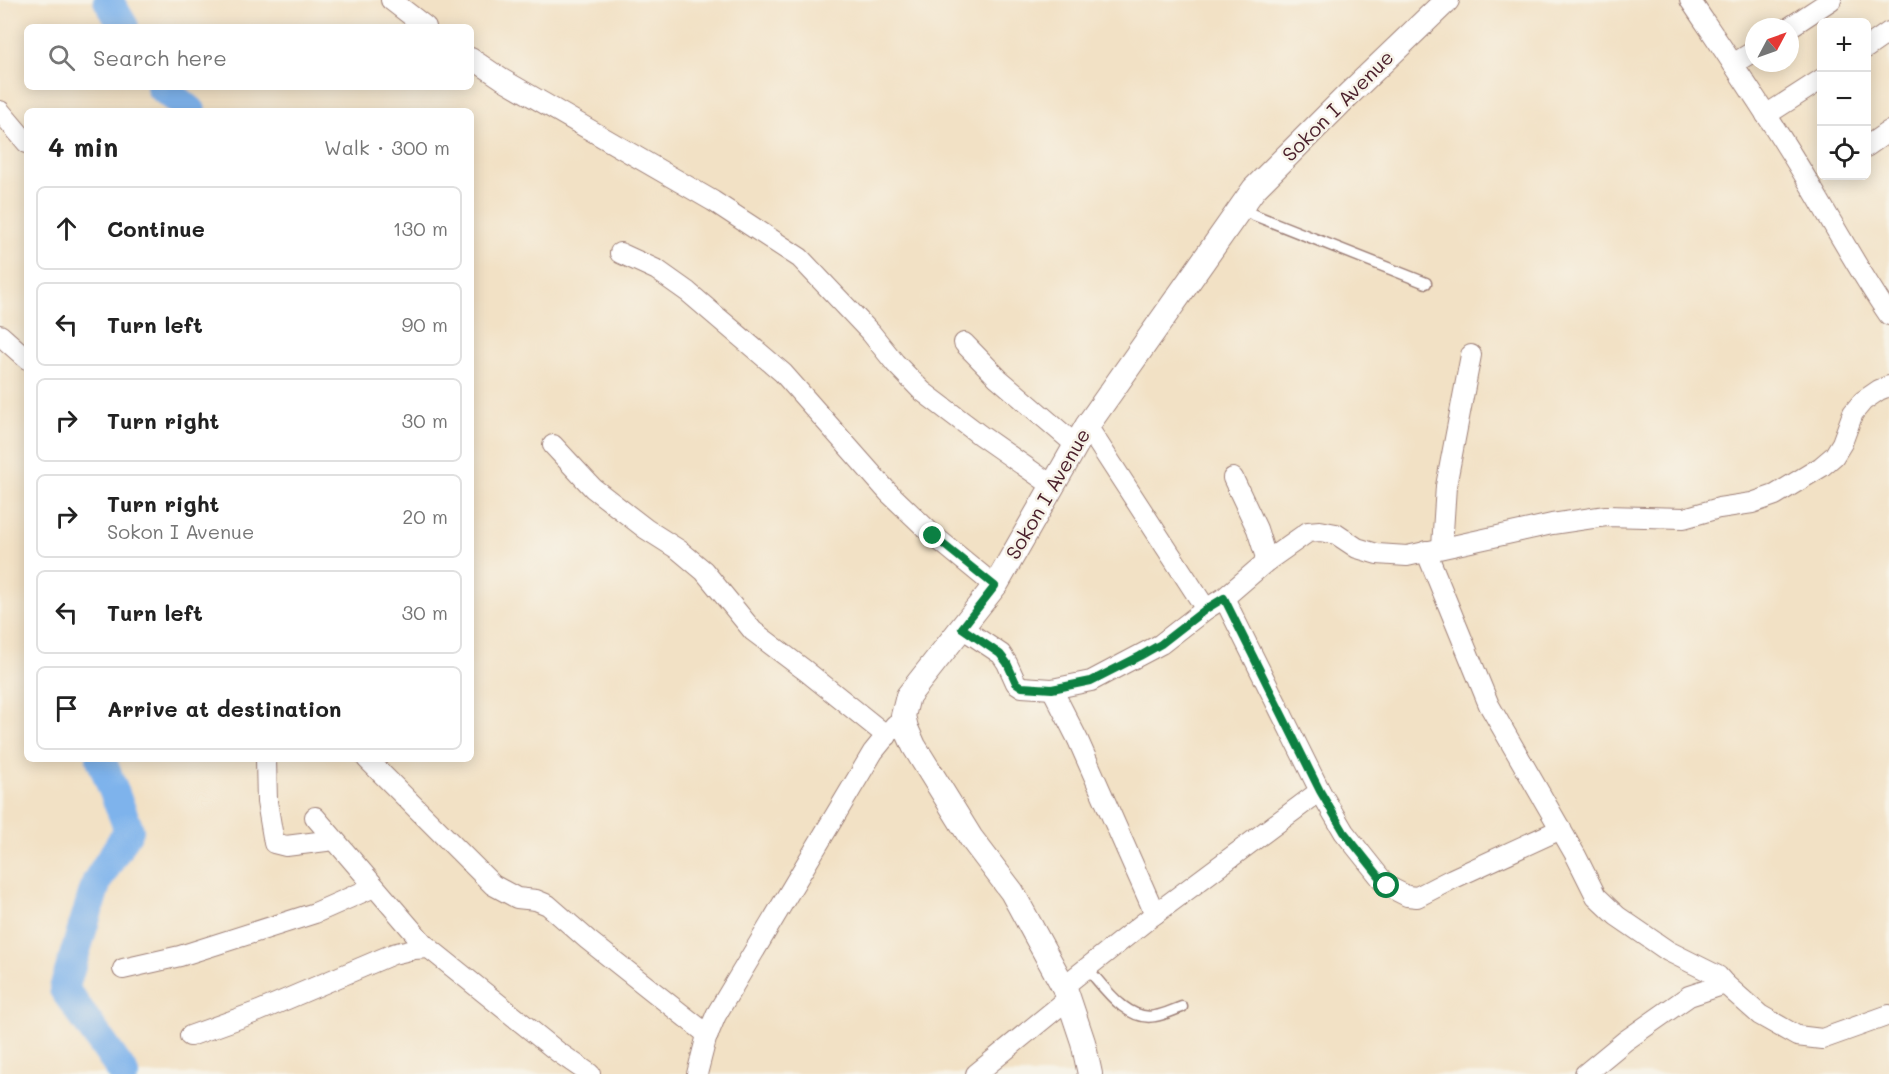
<!DOCTYPE html>
<html lang="en">
<head>
<meta charset="utf-8">
<style>
	:root { --surface:#fff; --page:#f6f6f6; --text:#222; --muted:#767676; --line:#e0e0e0 }
	body { margin:0; font-family:Mali,sans-serif; background:var(--page); color:var(--text) }
	.controls { position:absolute; right:18px; top:18px; display:grid; overflow:hidden; border-radius:9px; box-shadow:0 3px 15px #0003 }
	.controls button { width:54px; height:54px; display:grid; place-items:center; padding:0; border:0; border-bottom:2px solid var(--line); background:var(--surface); color:var(--text); font:30px sans-serif }
	.compass { position:absolute; left:1745px; top:18px; width:54px; height:54px; border-radius:50%; background:var(--surface); box-shadow:0 3px 15px #0003; rotate:49deg }
	.stop { position:absolute; width:18px; height:18px; margin:-14px; border:4px solid #0b8043; border-radius:50%; background:#fff }
	.stop.end { background:#0b8043; border-color:#fff; box-shadow:0 2px 6px #0008 }
	.list { margin:0; padding:0; list-style:none }
	h2 { display:flex; justify-content:space-between; align-items:center; height:78px; margin:0; padding:0 24px; font-size:26px }
	h2 small { font-size:20px; font-weight:400; color:var(--muted) }
	.list li { display:grid; grid-template-columns:39px 1fr auto; gap:18px; align-items:center; box-sizing:border-box; height:84px; margin:0 12px 12px; padding:0 12px; border:2px solid var(--line); border-radius:9px }
	.list b { display:block; font-size:22px; white-space:nowrap }
	.list p { margin:0; font-size:20px; white-space:nowrap; color:var(--muted) }
	.list em { font-size:20px; font-style:normal; color:var(--muted) }
	.icon { flex:none; width:33px; height:33px; fill:none; stroke:currentColor; stroke-width:2; stroke-linecap:round; stroke-linejoin:round }
	.map { position:relative; flex:none; width:1889px; height:1074px; overflow:hidden }
	.search { position:absolute; background:var(--surface); box-shadow:0 3px 15px #0003; left:24px; top:24px; width:450px; height:66px; display:flex; align-items:center; gap:15px; box-sizing:border-box; padding:0 21px; border-radius:9px; color:var(--muted); font-size:22px }
	.panel { position:absolute; background:var(--surface); box-shadow:0 3px 15px #0003; left:24px; top:108px; width:450px; height:654px; border-radius:9px }
	.map>svg:first-child { display:block }
	.lines { fill:none; stroke-linecap:round; stroke-linejoin:round }
	.river { stroke:#7eb3ec; stroke-width:30 }
	.service-casing { stroke:#9e8078; stroke-width:13 }
	.minor-casing { stroke:#9e8078; stroke-width:22 }
	.tertiary-casing { stroke:#9e8078; stroke-width:26 }
	.service { stroke:#fff; stroke-width:10 }
	.minor { stroke:#fff; stroke-width:20 }
	.tertiary { stroke:#fff; stroke-width:24 }
	.route { stroke:#0b8043; stroke-width:8 }
	.labels { text-anchor:middle; stroke-width:5; stroke-linejoin:round; paint-order:stroke }
	.street-label { font-size:20px; fill:#4a1f2b; stroke:#f7f3e8 }
</style>
</head>
<body>
<div class="map">
<svg width="1889" height="1074" viewBox="0 0 1889 1074">
	<rect width="100%" height="100%" fill="#f7f3e8"/>
	<filter id="ink" filterUnits="userSpaceOnUse"><feTurbulence type="fractalNoise" baseFrequency=".0167" numOctaves="2"/><feDisplacementMap in="SourceGraphic" scale="12" xChannelSelector="R" yChannelSelector="G"/><feConvolveMatrix kernelMatrix="1 2 1 2 8 2 1 2 1" color-interpolation-filters="sRGB"/></filter>
	<filter id="wash" filterUnits="userSpaceOnUse"><feTurbulence type="fractalNoise" baseFrequency=".008" numOctaves="4" result="noise"/><feDisplacementMap in="SourceGraphic" scale="24" xChannelSelector="R" yChannelSelector="G"/><feGaussianBlur stdDeviation="1.35" result="paint"/><feColorMatrix in="noise" values="0 0 0 0 0 0 0 0 0 0 0 0 0 0 0 0 0 1.4 0 .05"/><feComposite in="paint" operator="in"/></filter>
	<g filter="url(#wash)">
		<rect width="100%" height="100%" fill="#f2e1c5"/>
		<g class="lines">
			<g class="river">
				<path d="M108 0 124 27"/>
				<path d="M161 87 191 111"/>
				<path d="M101 759 129 830 97 881 64 989 124 1074"/>
			</g>
		</g>
	</g>
	<g filter="url(#ink)">
		<g class="lines">
			<g class="service-casing">
				<g id="service">
					<path d="M1239 209 1426 283"/>
					<path d="M1088 969C1104 987 1127 1022 1155 1016 1164 1015 1173 1010 1182 1007"/>
				</g>
			</g>
			<g class="minor-casing">
				<g id="minor">
					<path d="M391 0 426 27"/>
					<path d="M1690 0C1731 61 1773 122 1810 185 1836 229 1860 273 1889 315"/>
					<path d="M1790 27 1831 0"/>
					<path d="M1866 48 1889 32"/>
					<path d="M471 58 502 79 713 201 800 258 871 333 895 363 922 391 980 435 1053 486"/>
					<path d="M1733 64 1754 51"/>
					<path d="M0 111 27 143"/>
					<path d="M1766 115 1822 79"/>
					<path d="M1866 147 1889 131"/>
					<path d="M620 253 657 270 688 292 783 373 888 492 933 535 995 586"/>
					<path d="M0 335 27 359"/>
					<path d="M964 343 998 378 1077 446"/>
					<path d="M1087 426 1206 609"/>
					<path d="M553 445 593 488 646 529 679 550 704 571 753 631 806 671 887 736"/>
					<path d="M1233 478 1257 529 1267 561"/>
					<path d="M1442 547 1446 486 1471 355"/>
					<path d="M1426 551 1489 705 1576 856 1596 896 1617 916 1668 951 1718 976 1725 984"/>
					<path d="M1224 598 1320 791 1344 832 1387 886 1407 896 1417 897 1452 879 1561 829"/>
					<path d="M962 628 1001 654 1007 663 1016 683 1022 687 1052 689 1091 681 1161 644 1206 609 1224 598 1267 561 1308 532 1320 531 1336 534 1357 548 1377 554 1407 556 1552 524 1606 516 1684 518 1719 508 1752 503 1775 495 1821 467 1834 456 1842 443 1853 413 1863 401 1879 390 1889 386"/>
					<path d="M1052 689 1078 740 1155 914"/>
					<path d="M266 759 267 802 274 843 286 846 334 840"/>
					<path d="M367 759 493 885 517 898 536 900 548 905 588 940 708 1035"/>
					<path d="M315 817 424 944 558 1052 590 1074"/>
					<path d="M123 969 180 956 315 913 374 887"/>
					<path d="M1064 986 1151 917 1320 791"/>
					<path d="M190 1036 259 1011 393 954 414 949 429 948"/>
					<path d="M697 1074 706 1039 716 1015 873 752 895 725"/>
					<path d="M976 1074 1068 999"/>
					<path d="M1585 1074 1625 1041 1689 996 1725 984 1760 1015 1797 1036 1822 1039 1889 1015"/>
				</g>
			</g>
			<g class="tertiary-casing">
				<path id="tertiary" d="M1090 1074 1083 1042 1066 991 1012 892 971 838 914 746 906 728 903 716 908 696 997 583 1087 426 1254 189 1347 96 1447 0"/>
			</g>
			<use href="#service" class="service"/>
			<use href="#minor" class="minor"/>
			<use href="#tertiary" class="tertiary"/>
		</g>
	</g>
	<g class="lines" filter="url(#ink)">
		<path class="route" d="M933 536 995 586 962 628 1000 654 1007 663 1016 683 1022 687 1052 689 1091 681 1140 656 1161 644 1206 609 1224 598 1320 791 1344 832 1387 886"/>
	</g>
	<g class="labels">
		<g class="street-label">
			<text transform="translate(1338 106) rotate(-45)" y="7">Sokon I Avenue</text>
			<text transform="translate(1048 494) rotate(-60)" y="7">Sokon I Avenue</text>
		</g>
	</g>
</svg>
<div class="controls">
<button>+</button>
<button>−</button>
<button><svg class="icon" aria-label="locate" viewBox="0 0 24 24"><circle cx="12" cy="12" r="6"/><path d="M12 2v4M12 18v4M2 12h4M18 12h4"/></svg></button>
</div>
<svg class="compass" viewBox="-18 -18 36 36"><path d="M0-13l5 13h-10z" fill="#e53935"/><path d="M0 13l5-13h-10z" fill="#767676"/></svg>
<div class="stop" style="left:1387px;top:886px"></div>
<div class="stop end" style="left:933px;top:536px"></div>
<div class="search"><svg class="icon" aria-label="search" viewBox="0 0 24 24"><circle cx="10" cy="10" r="6"/><path d="M15 15l6 6"/></svg>Search here</div>
<section class="panel">
<h2>4 min<small>Walk · 300 m</small></h2>
<ul class="list">
<li><svg class="icon" aria-label="ahead" viewBox="0 0 24 24"><path d="M12 20V5M6 11l6-6 6 6"/></svg><div><b>Continue</b></div><em>130 m</em></li>
<li><svg class="icon" aria-label="left" viewBox="0 0 24 24"><path d="M17 20v-9H6M10 6l-5 5 5 5"/></svg><div><b>Turn left</b></div><em>90 m</em></li>
<li><svg class="icon" aria-label="right" viewBox="0 0 24 24"><path d="M7 20v-9h11M14 6l5 5-5 5"/></svg><div><b>Turn right</b></div><em>30 m</em></li>
<li><svg class="icon" aria-label="right" viewBox="0 0 24 24"><path d="M7 20v-9h11M14 6l5 5-5 5"/></svg><div><b>Turn right</b><p>Sokon I Avenue</p></div><em>20 m</em></li>
<li><svg class="icon" aria-label="left" viewBox="0 0 24 24"><path d="M17 20v-9H6M10 6l-5 5 5 5"/></svg><div><b>Turn left</b></div><em>30 m</em></li>
<li><svg class="icon" aria-label="arrive" viewBox="0 0 24 24"><path d="M6 21V4h12l-3 4 3 4H6"/></svg><div><b>Arrive at destination</b></div></li>
</ul>
</section>
</div>
</body>
</html>
